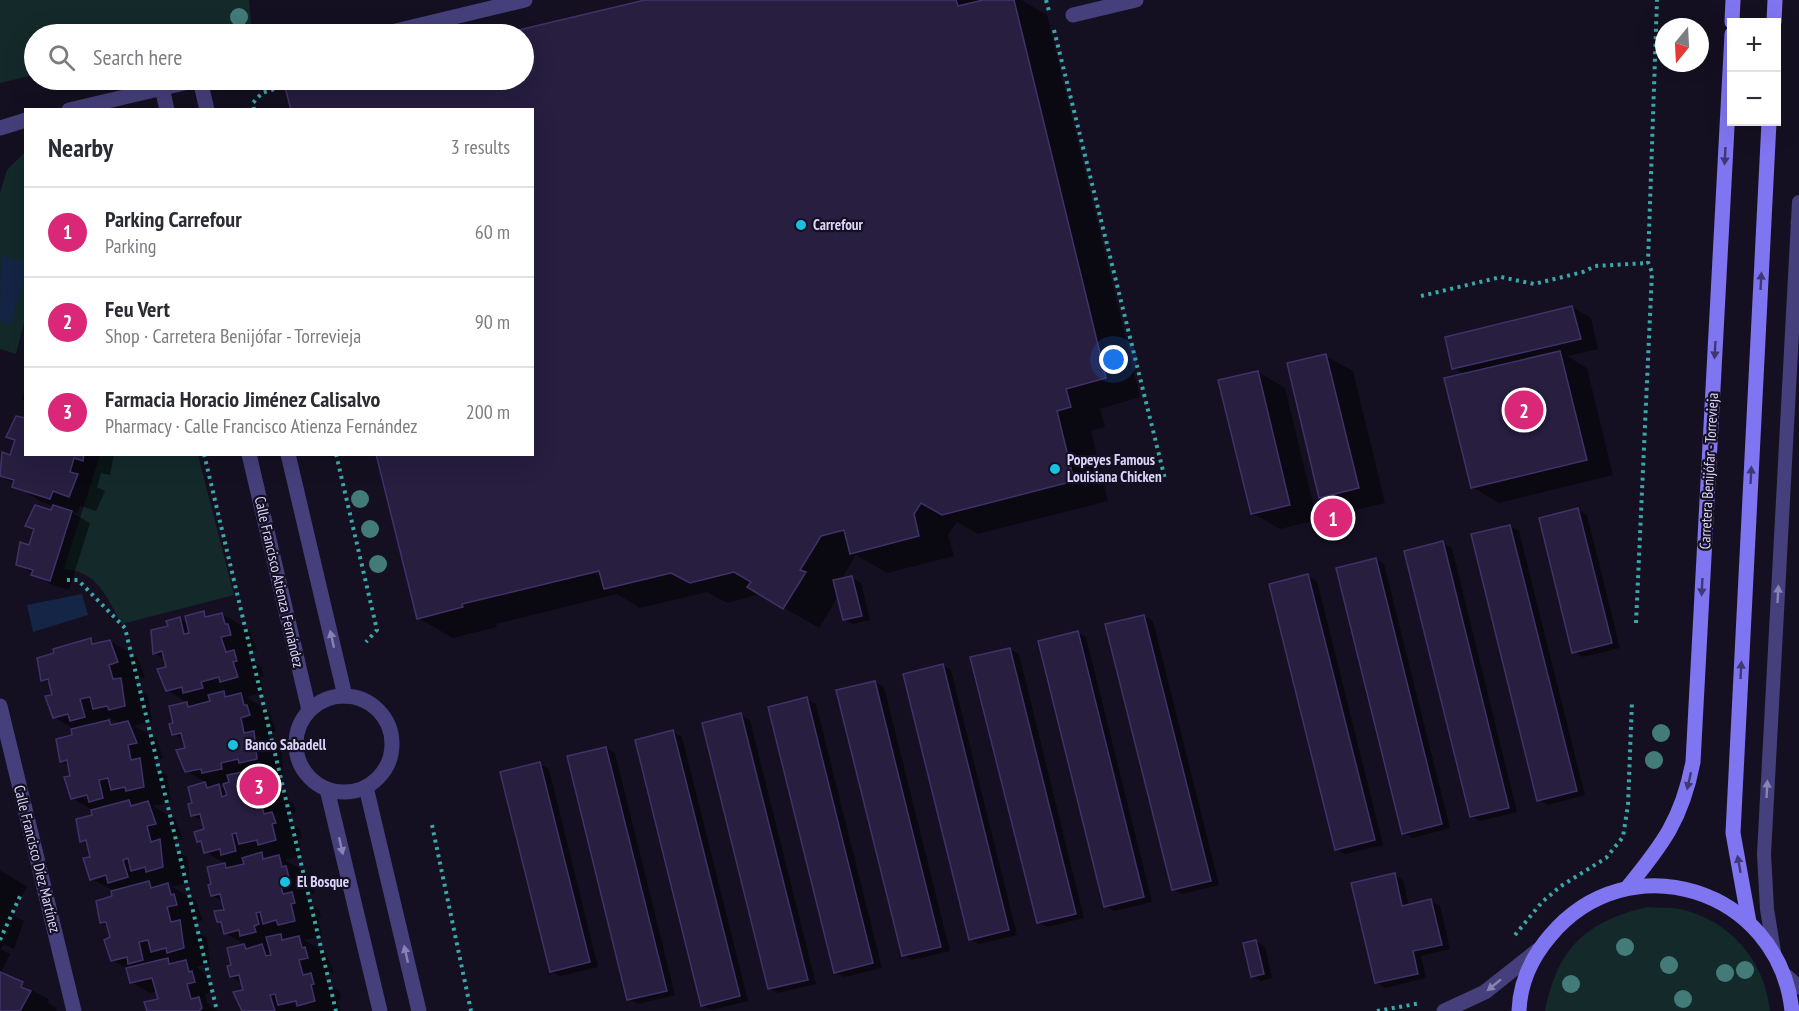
<!DOCTYPE html>
<html lang="en">
<head>
<meta charset="utf-8">
<style>
	:root { --surface:#fff; --page:#f2f2f3; --text:#2b2b33; --muted:#7c7c81; --line:#e1e1e2; --accent:#db2777 }
	body { margin:0; font-family:"PT Sans Narrow",sans-serif; background:var(--page); color:var(--text) }
	.controls { position:absolute; right:18px; top:18px; display:grid; overflow:hidden; border-radius:0px; box-shadow:0 6px 24px #0002 }
	.controls button { width:54px; height:54px; display:grid; place-items:center; padding:0; border:0; border-bottom:2px solid var(--line); background:var(--surface); color:var(--text); font:30px sans-serif }
	.compass { position:absolute; left:1655px; top:18px; width:54px; height:54px; border-radius:50%; background:var(--surface); box-shadow:0 6px 24px #0002; rotate:198deg }
	.you { position:absolute; left:1114px; top:360px; width:21px; height:21px; margin:-15px; border:4px solid #fff; border-radius:50%; background:#1a73e8; box-shadow:0 0 0 9px #1a73e833 }
	.badge { display:grid; place-items:center; width:39px; height:39px; border-radius:50%; background:var(--accent); color:#fff; font-size:20px; font-weight:700 }
	.pin { position:absolute; translate:-50% -50%; border:3px solid #fff; box-shadow:0 2px 6px #0006 }
	.list { margin:0; padding:0; list-style:none }
	h2 { display:flex; justify-content:space-between; align-items:center; height:78px; margin:0; padding:0 24px; font-size:26px }
	h2 small { font-size:20px; font-weight:400; color:var(--muted) }
	.list li { display:grid; grid-template-columns:39px 1fr auto; gap:18px; align-items:center; box-sizing:border-box; height:90px; padding:0 24px; border-top:2px solid var(--line) }
	.list b { display:block; font-size:22px; white-space:nowrap }
	.list p { margin:0; font-size:20px; white-space:nowrap; color:var(--muted) }
	.list em { font-size:20px; font-style:normal; color:var(--muted) }
	.icon { flex:none; width:33px; height:33px; fill:none; stroke:currentColor; stroke-width:2; stroke-linecap:round; stroke-linejoin:round }
	.map { position:relative; flex:none; width:1799px; height:1011px; overflow:hidden }
	.search { position:absolute; background:var(--surface); box-shadow:0 6px 24px #0002; left:24px; top:24px; width:510px; height:66px; display:flex; align-items:center; gap:15px; box-sizing:border-box; padding:0 21px; border-radius:33px; color:var(--muted); font-size:22px }
	.panel { position:absolute; background:var(--surface); box-shadow:0 6px 24px #0002; left:24px; top:108px; width:510px; height:348px; border-radius:0px }
	.map>svg:first-child { display:block }
	.green { fill:#13292a }
	.water { fill:#152546 }
	.shadow { fill:#0007; fill-rule:evenodd }
	.building { fill:#271e40; stroke:#403269; stroke-width:1.5 }
	.lines { fill:none; stroke-linecap:round; stroke-linejoin:round }
	.path { stroke:#3ba7a7; stroke-width:4; stroke-dasharray:3 4.5; stroke-linecap:butt }
	.service { stroke:#45407b; stroke-width:14 }
	.minor { stroke:#45407b; stroke-width:15 }
	.secondary { stroke:#8075f0; stroke-width:15 }
	.tree { fill:#427b78 }
	.oneway { fill:#3f3874 }
	.oneway2 { fill:#8883b4 }
	.poi-dot { fill:#18c1e2; stroke:#141021; stroke-width:2 }
	.labels { text-anchor:middle; stroke-width:4.5; stroke-linejoin:round; paint-order:stroke }
	.poi-label { font-size:15px; font-weight:bold; fill:#dbd4fa; stroke:#141021; text-anchor:start }
	.street-label { font-size:15px; fill:#dbd4fa; stroke:#141021 }
</style>
</head>
<body>
<div class="map">
<svg width="1799" height="1011" viewBox="0 0 1799 1011">
	<rect width="100%" height="100%" fill="#141021"/>
	<g class="green">
		<path d="M0 0H249L252 34H34V75L0 83Z"/>
		<path d="M25 152V319L16 354 0 349V193L7 170Z"/>
		<path d="M100 455H198L234 595 122 624C106 597 99 572 64 569Z"/>
		<path d="M1647 907C1658 908 1670 907 1680 909 1730 920 1765 961 1770 1011H1545C1558 948 1585 922 1647 907Z"/>
	</g>
	<g class="water">
		<path d="M1 256 25 263V276L10 325 0 321Z"/>
		<path d="M82 594 88 615 33 632 27 605Z"/>
	</g>
	<g class="shadow">
		<path d="M651 0H1021L1047 15 1140 397 1100 409 1105 427 1091 431 1108 501 978 534 957 522 948 535 954 556 887 573 856 555 841 580 852 578 861 583 870 620 853 624 844 619 839 595 819 628 760 594 727 603 707 592 640 608 617 594 496 624 497 627 453 638 418 618 532 454V110L287 88 323 80H524V34H509Z"/>
		<path d="M1572 307 1591 318 1598 349 1567 356 1587 368 1613 475 1499 503 1472 487 1465 375 1454 368Z"/>
		<path d="M1326 356 1353 371 1385 503 1348 512 1321 497Z"/>
		<path d="M1258 372 1285 388 1317 520 1280 529 1252 513Z"/>
		<path d="M26 383V402L22 399Z"/>
		<path d="M17 417 26 454H114L110 475 101 473 97 487 105 491 96 511 80 506 78 513 71 512 90 523 69 590 52 585 17 564 30 546 35 531 27 526 53 512 54 506 41 502 0 475 3 454 11 457 16 441 8 437Z"/>
		<path d="M1578 510 1587 515 1620 648 1583 657 1574 652Z"/>
		<path d="M1510 526 1519 531 1585 795 1548 805 1539 800Z"/>
		<path d="M1443 543 1452 548 1517 812 1480 821 1471 816Z"/>
		<path d="M1376 559 1384 564 1450 828 1413 838 1404 833Z"/>
		<path d="M1308 576 1317 581 1383 845 1345 854 1336 849Z"/>
		<path d="M204 613 212 617 222 614 249 630 257 650 248 652 250 660 261 667 264 676 260 677 264 693 246 697 269 711 276 731 268 733 270 741 281 748 283 775 264 779 287 792 289 801 293 803 296 812 287 814 289 823 300 829 302 838 298 839 302 855 285 860 306 872 315 893 306 895 308 903 319 910 321 918 318 919 322 936 304 940 326 953 334 973 325 975 327 984 339 990 341 999 337 1000 340 1011H243L242 983 231 976 233 966 229 950 246 945 225 933 223 924 218 922 225 911 223 902 212 895 213 886 209 869 226 864 206 852 204 844 199 841 206 830 203 821 192 815 194 805 189 788 207 783 186 771 185 740 173 734 175 725 171 707 188 703 167 690 166 660 154 653 169 627 180 619 189 624ZM225 784 227 791 219 786Z"/>
		<path d="M1144 616 1153 621 1219 885 1182 894 1173 889Z"/>
		<path d="M1077 632 1086 637 1152 902 1114 911 1105 906Z"/>
		<path d="M91 640 98 644 110 641 137 657 145 677 136 680 138 689 148 695 152 721 134 726 156 738 163 758 154 761 156 770 167 775 171 802 153 806 175 819 183 839 174 841 176 851 187 857 190 882 172 887 195 900 203 920 194 923 196 932 207 938 210 964 196 967 204 972 213 992 205 994 207 1003 218 1011H148L160 1000 157 991 150 993 131 982 128 969 112 960V938L109 927 101 922 114 897 112 890 92 879 89 846 81 841 94 816 92 810 72 798 70 766 61 761 75 730 54 717 51 684 43 680ZM107 716 121 724 116 726 109 721Z"/>
		<path d="M1010 649 1019 654 1084 918 1047 927 1038 922Z"/>
		<path d="M942 665 951 670 1017 935 979 944 970 939Z"/>
		<path d="M875 682 884 687 950 951 912 960 903 955Z"/>
		<path d="M807 699 816 704 882 968 844 977 835 972Z"/>
		<path d="M741 715 750 720 816 984 778 993 769 988Z"/>
		<path d="M673 732 682 737 748 1001 711 1010 702 1005Z"/>
		<path d="M606 748 615 753 675 995 638 1004 629 999Z"/>
		<path d="M540 764 549 769 598 967 560 976 551 971Z"/>
		<path d="M0 870 27 887 11 914 24 921 14 949 4 944 1 949 10 954 0 974 49 999 48 1003 57 1008 56 1011H0Z"/>
		<path d="M1394 874 1403 880 1409 906 1431 901 1440 906 1450 949 1421 956 1426 978 1385 988 1376 982Z"/>
		<path d="M1256 941 1265 947 1272 978 1261 981 1252 976Z"/>
	</g>
	<g class="building">
		<path d="M645 0H956L958 6 983 0H1014L1106 378 1066 389 1071 407 1057 411 1074 481 942 515 921 503 914 514 919 536 850 554 844 530 821 536 800 570 806 572 783 609 747 587 751 582 734 572 690 583 671 573 604 589 599 571 462 604 463 607 417 619 376 454H532V110H291L285 87 317 80H524V34H502Z"/>
		<path d="M1572 306 1581 339 1452 369 1445 337Z"/>
		<path d="M1560 351 1587 460 1471 488 1444 378Z"/>
		<path d="M1326 354 1359 488 1319 498 1287 363Z"/>
		<path d="M1258 371 1290 505 1251 514 1218 380Z"/>
		<path d="M16 416 26 418V454H84L83 461 74 458 70 472 78 474 69 497 53 491 50 499 12 487 14 480 0 476 2 452 10 455 15 440 6 437Z"/>
		<path d="M35 505 51 510 53 505 72 511 50 581 31 575 33 570 16 565 20 542 29 545 34 529 25 526Z"/>
		<path d="M1578 508 1612 643 1572 653 1539 518Z"/>
		<path d="M1510 525 1577 791 1537 801 1471 534Z"/>
		<path d="M1443 541 1509 808 1470 817 1404 551Z"/>
		<path d="M1376 558 1442 824 1402 834 1336 568Z"/>
		<path d="M1308 574 1375 840 1335 850 1269 584Z"/>
		<path d="M852 576 862 616 843 620 833 580Z"/>
		<path d="M204 611 205 617 222 613 225 624H228L231 635 221 637 226 652 234 650 237 661 233 662 238 677 220 682 219 677 201 682 203 688 183 693 182 687 166 691 157 669 166 667 162 651 153 654 151 630 168 626 166 621 180 617 184 634 189 633 185 616Z"/>
		<path d="M1144 615 1211 881 1172 890 1105 624Z"/>
		<path d="M1078 631 1144 897 1104 907 1038 641Z"/>
		<path d="M91 638 92 644 110 640 118 662 109 665 113 679 121 678 125 706 109 710 107 706 93 709 90 697 80 699 85 717 70 721 68 714 53 718 45 696 52 695 48 679 41 681 37 658 54 653 53 649Z"/>
		<path d="M1010 648 1076 914 1037 923 970 657Z"/>
		<path d="M943 664 1009 930 969 940 903 674Z"/>
		<path d="M875 681 941 947 902 956 836 690Z"/>
		<path d="M224 691 225 697 241 693 244 705H247L250 715 241 718 244 733 254 731 257 759 239 763 238 759 221 763 222 769 202 773 201 769 185 772 176 750 185 748 181 733 172 735 169 724 173 723 169 706 187 702 188 707 210 701 208 695Z"/>
		<path d="M807 697 873 963 834 973 768 707Z"/>
		<path d="M741 713 808 980 768 989 702 723Z"/>
		<path d="M109 720 111 725 128 721 137 743 128 745 131 760 140 758 144 787 126 791 125 787 111 790 108 778 99 780 103 798 89 802 87 795 71 799 64 777 70 776 67 760 60 762 56 739 72 735 71 729Z"/>
		<path d="M673 730 740 996 701 1006 635 740Z"/>
		<path d="M606 747 667 991 627 1000 567 756Z"/>
		<path d="M540 762 590 962 550 972 500 772Z"/>
		<path d="M242 772 244 779 260 774 263 787 266 786 269 797 260 799 264 814 272 812 276 823 272 824 276 840 258 845 257 840 239 844 236 833 232 834 236 851 221 855 220 849 204 853 201 841 197 842 194 832 204 829 200 814 191 816 188 804 192 803 188 787 205 782 207 788 219 784 222 797 227 795 223 784 229 782 227 775Z"/>
		<path d="M129 800 131 806 148 801 156 824 147 826 151 842 160 839 163 867 146 872 145 867 131 871 128 858 123 860 128 877 108 883 106 875 90 880 83 858 90 857 86 840 80 842 76 819 92 815 91 810Z"/>
		<path d="M262 852 263 859 279 855 282 867 286 866 289 878 279 880 283 894 292 892 295 903 291 904 295 921 278 925 276 920 263 924 260 912 256 913 259 924 254 926 256 932 240 936 239 930 224 934 221 922H217L214 911 224 910 220 894 211 896 208 885 211 884 207 867 225 863 226 868 244 864 242 858Z"/>
		<path d="M1395 873 1402 906 1431 899 1442 945 1413 951 1418 974 1375 983 1351 883Z"/>
		<path d="M149 881 151 888 168 883 171 895 174 894 177 905 167 907 171 922 180 920 184 948 167 953 166 948 151 952 148 940 139 942 143 960 128 964 127 957 111 961 104 940 110 937 106 922 100 923 96 901 112 896 111 891Z"/>
		<path d="M281 934 282 940 299 936 302 948 305 947 308 958 299 960 303 975 311 973 314 984 311 985 315 1001 297 1006 296 1001 278 1005 275 994 270 995 275 1011H242L233 992 243 990 239 975 230 977 227 966 231 965 227 948 244 944 246 949 262 944 266 956 271 955 266 937Z"/>
		<path d="M1256 940 1264 974 1251 977 1243 943Z"/>
		<path d="M168 958 169 964 186 960 189 972 192 971 195 982 187 984 191 999 199 997 202 1008 199 1011H147L144 1002 158 999 152 978 130 983 126 968Z"/>
		<path d="M0 972 23 982 21 987 31 991 20 1011H0Z"/>
	</g>
	<g class="lines">
		<g class="path">
			<path d="M1046 0 1049 11"/>
			<path d="M1054 30 1165 479"/>
			<path d="M254 110 253 103 262 93 302 80"/>
			<path d="M1421 296 1501 277 1534 284 1583 272 1595 266 1648 263"/>
			<path d="M204 454 336 1011"/>
			<path d="M336 454 377 630 366 642"/>
			<path d="M67 580H78L125 628 217 1011"/>
			<path d="M1636 623 1652 272 1648 262 1657 0"/>
			<path d="M432 825 471 1011"/>
			<path d="M1515 935 1542 902 1561 886 1606 858 1623 837 1628 805 1632 701"/>
			<path d="M0 940 21 894"/>
			<path d="M1377 1011 1421 1003"/>
		</g>
		<path class="service" d="M1774 952 1767 909 1764 854 1799 202"/>
		<g class="minor">
			<path d="M1073 15 1136 0"/>
			<path d="M383 34 525 0"/>
			<path d="M200 80 207 110"/>
			<path d="M162 88 167 110"/>
			<path d="M69 110 197 80"/>
			<path d="M0 128 26 120"/>
			<path d="M1798 222H1799"/>
			<path d="M249 454 309 710"/>
			<path d="M288 454 345 696"/>
			<circle cx="344" cy="744" r="48"/>
			<path d="M0 706 74 1011"/>
			<path d="M366 787 419 1011"/>
			<path d="M327 789 380 1011"/>
			<path d="M1786 976 1799 987"/>
			<path d="M1444 1011 1485 992 1538 950"/>
		</g>
		<g class="secondary">
			<path d="M1732 22 1733 0"/>
			<path d="M1774 22 1775 0"/>
			<path d="M1627 888C1663 844 1682 819 1693 762L1732 34"/>
			<path d="M1749 922 1733 833 1769 122"/>
			<path d="M1519 1011C1520 983 1532 957 1550 936 1629 841 1779 889 1792 1011"/>
		</g>
	</g>
	<g class="tree">
		<circle cx="239" cy="17" r="9"/>
		<circle cx="360" cy="499" r="9"/>
		<circle cx="370" cy="529" r="9"/>
		<circle cx="378" cy="564" r="9"/>
		<circle cx="1661" cy="733" r="9"/>
		<circle cx="1654" cy="760" r="9"/>
		<circle cx="1625" cy="947" r="9"/>
		<circle cx="1669" cy="965" r="9"/>
		<circle cx="1745" cy="970" r="9"/>
		<circle cx="1725" cy="973" r="9"/>
		<circle cx="1571" cy="984" r="9"/>
		<circle cx="1683" cy="999" r="9"/>
	</g>
	<defs><path id="oneway-solid" d="M-6-.8H1V-3.2L6.5 0L1 3.2V.8H-6Z" transform="scale(1.5)"/></defs>
	<g class="oneway">
		<use href="#oneway-solid" transform="translate(1725 156) rotate(93)"/>
		<use href="#oneway-solid" transform="translate(1761 281) rotate(-87)"/>
		<use href="#oneway-solid" transform="translate(1715 350) rotate(93)"/>
		<use href="#oneway-solid" transform="translate(1751 475) rotate(-87)"/>
		<use href="#oneway-solid" transform="translate(1702 587) rotate(93)"/>
		<use href="#oneway-solid" transform="translate(1741 670) rotate(-87)"/>
		<use href="#oneway-solid" transform="translate(1689 781) rotate(103)"/>
		<use href="#oneway-solid" transform="translate(1739 864) rotate(-100)"/>
	</g>
	<g class="oneway2">
		<use href="#oneway-solid" transform="translate(1778 594) rotate(-87)"/>
		<use href="#oneway-solid" transform="translate(332 639) rotate(-103)"/>
		<use href="#oneway-solid" transform="translate(1767 789) rotate(-87)"/>
		<use href="#oneway-solid" transform="translate(341 846) rotate(77)"/>
		<use href="#oneway-solid" transform="translate(406 954) rotate(-103)"/>
		<use href="#oneway-solid" transform="translate(1494 985) rotate(141)"/>
	</g>
	<g class="poi-dot">
		<circle cx="801" cy="225" r="6"/>
		<circle cx="1055" cy="469" r="6"/>
		<circle cx="233" cy="745" r="6"/>
		<circle cx="285" cy="882" r="6"/>
	</g>
	<g class="labels">
		<g class="poi-label">
			<text x="813" y="230">Carrefour</text>
			<text x="1067" y="465">Popeyes Famous<tspan x="1067" dy="17">Louisiana Chicken</tspan></text>
			<text x="245" y="750">Banco Sabadell</text>
			<text x="297" y="887">El Bosque</text>
		</g>
		<g class="street-label">
			<text transform="translate(1709 471) rotate(-87)" y="5">Carretera Benijófar - Torrevieja</text>
			<text transform="translate(279 582) rotate(77)" y="5">Calle Francisco Atienza Fernández</text>
			<text transform="translate(37 859) rotate(76)" y="5">Calle Francisco Díez Martínez</text>
		</g>
	</g>
</svg>
<div class="controls">
<button>+</button>
<button>−</button>
</div>
<svg class="compass" viewBox="-18 -18 36 36"><path d="M0-13l5 13h-10z" fill="#e53935"/><path d="M0 13l5-13h-10z" fill="#7c7c81"/></svg>
<div class="you"></div>
<div class="pin badge" style="left:1333px;top:518px">1</div>
<div class="pin badge" style="left:1524px;top:410px">2</div>
<div class="pin badge" style="left:259px;top:786px">3</div>
<div class="search"><svg class="icon" aria-label="search" viewBox="0 0 24 24"><circle cx="10" cy="10" r="6"/><path d="M15 15l6 6"/></svg>Search here</div>
<section class="panel">
<h2>Nearby<small>3 results</small></h2>
<ul class="list">
<li><span class="badge">1</span><div><b>Parking Carrefour</b><p>Parking</p></div><em>60 m</em></li>
<li><span class="badge">2</span><div><b>Feu Vert</b><p>Shop · Carretera Benijófar - Torrevieja</p></div><em>90 m</em></li>
<li><span class="badge">3</span><div><b>Farmacia Horacio Jiménez Calisalvo</b><p>Pharmacy · Calle Francisco Atienza Fernández</p></div><em>200 m</em></li>
</ul>
</section>
</div>
</body>
</html>
